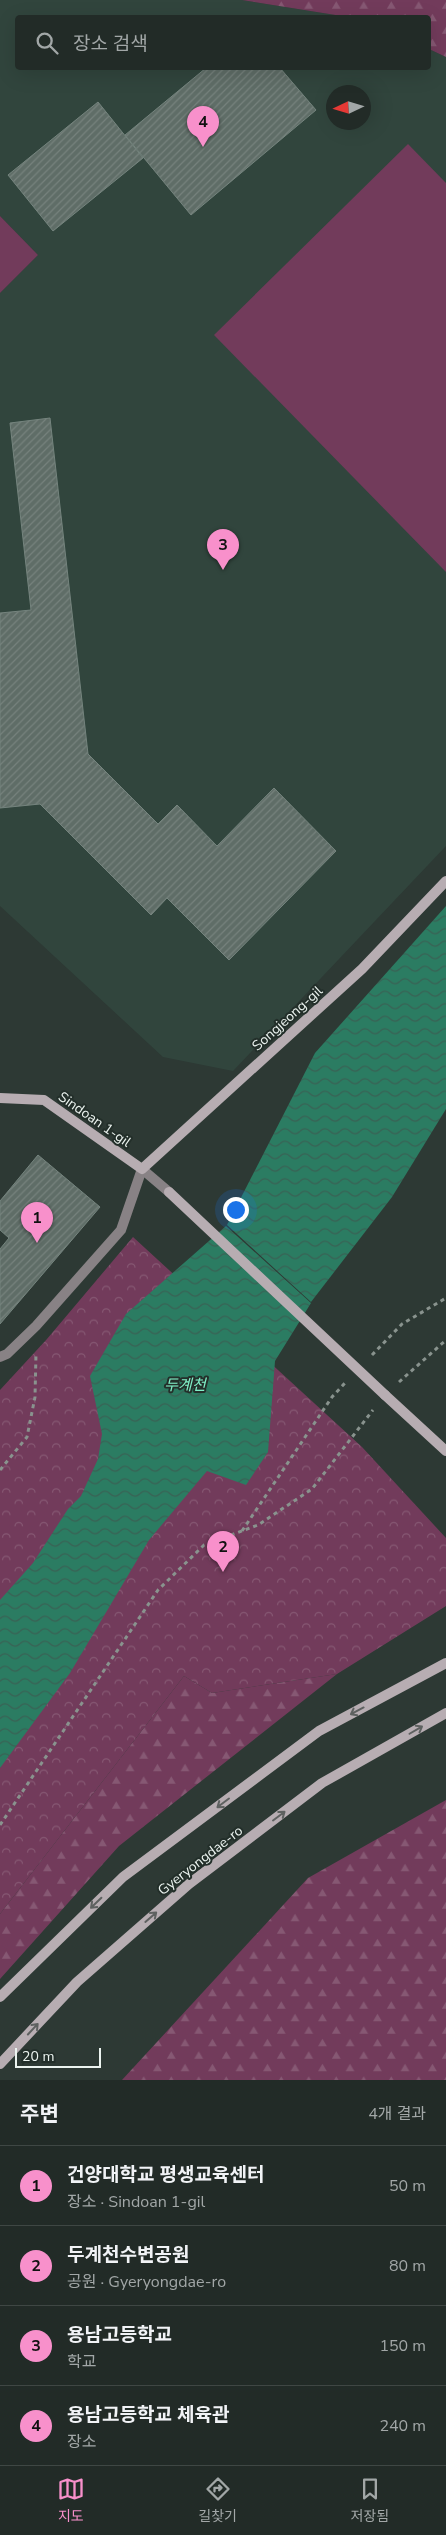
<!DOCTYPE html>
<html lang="ko">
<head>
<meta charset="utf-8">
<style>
	:root { --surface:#222b27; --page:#2e3733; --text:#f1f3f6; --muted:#a2a7a7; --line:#3f4744; --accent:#f890cb }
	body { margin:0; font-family:"Nunito Sans","Noto Sans KR",sans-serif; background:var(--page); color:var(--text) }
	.compass { position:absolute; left:326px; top:85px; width:45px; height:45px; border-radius:50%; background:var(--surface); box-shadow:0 5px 20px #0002; rotate:266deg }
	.scale { position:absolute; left:15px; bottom:12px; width:86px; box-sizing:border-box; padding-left:5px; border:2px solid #ecf4f0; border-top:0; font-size:14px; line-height:18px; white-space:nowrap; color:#ecf4f0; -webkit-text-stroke:4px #232f2a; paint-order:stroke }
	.you { position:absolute; left:235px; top:1209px; width:18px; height:18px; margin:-12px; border:4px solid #fff; border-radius:50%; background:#1a73e8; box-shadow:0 0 0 8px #1a73e833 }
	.badge { display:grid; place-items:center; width:32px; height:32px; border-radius:50%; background:var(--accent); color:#111; font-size:16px; font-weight:700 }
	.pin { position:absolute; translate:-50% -41px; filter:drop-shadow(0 1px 2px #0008) }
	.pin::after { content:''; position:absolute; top:26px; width:18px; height:15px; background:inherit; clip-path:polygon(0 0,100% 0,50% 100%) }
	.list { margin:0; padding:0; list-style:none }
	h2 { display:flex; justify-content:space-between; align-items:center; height:65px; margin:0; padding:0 20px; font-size:21px }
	h2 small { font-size:16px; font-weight:400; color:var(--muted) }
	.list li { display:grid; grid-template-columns:32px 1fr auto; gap:15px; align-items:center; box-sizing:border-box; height:80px; padding:0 20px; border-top:1px solid var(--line) }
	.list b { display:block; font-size:19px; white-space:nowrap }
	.list p { margin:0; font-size:16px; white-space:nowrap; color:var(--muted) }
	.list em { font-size:16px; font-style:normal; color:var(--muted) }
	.icon { flex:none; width:28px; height:28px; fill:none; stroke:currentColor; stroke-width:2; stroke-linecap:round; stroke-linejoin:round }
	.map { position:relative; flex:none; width:446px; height:2080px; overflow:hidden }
	.search { position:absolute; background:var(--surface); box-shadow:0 5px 20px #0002; left:15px; right:15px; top:15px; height:55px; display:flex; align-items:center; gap:12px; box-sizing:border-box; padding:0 18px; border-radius:5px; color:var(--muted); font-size:19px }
	.sheet { height:385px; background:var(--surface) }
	nav { display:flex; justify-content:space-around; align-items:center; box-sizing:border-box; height:70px; border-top:1px solid var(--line); background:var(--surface); font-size:14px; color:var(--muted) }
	nav a { display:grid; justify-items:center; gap:2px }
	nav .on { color:var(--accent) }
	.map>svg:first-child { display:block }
	.built { fill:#31453d; fill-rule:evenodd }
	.forest { fill:url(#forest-firs) }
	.park { fill:url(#park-crowns) }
	.garden { fill:#723b5b }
	.water { fill:url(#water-waves) }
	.building { fill:url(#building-hatch); stroke:#75847e }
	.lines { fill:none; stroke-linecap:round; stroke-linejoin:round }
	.path { stroke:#89938e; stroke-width:3; stroke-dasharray:4 4; stroke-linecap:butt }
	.lane { stroke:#888285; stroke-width:10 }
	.street { stroke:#888285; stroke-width:10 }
	.secondary { stroke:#b7adb2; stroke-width:10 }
	.secondary-bridge { stroke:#b7adb2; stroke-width:10 }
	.oneway { stroke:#5e6160 }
	.labels { text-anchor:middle; stroke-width:4; stroke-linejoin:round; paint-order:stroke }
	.street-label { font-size:14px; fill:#ecf4f0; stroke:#232f2a }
	.water-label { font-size:15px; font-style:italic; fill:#80f0c8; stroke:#232f2a }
</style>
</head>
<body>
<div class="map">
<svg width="446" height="2080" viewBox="0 0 446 2080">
	<defs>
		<pattern id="forest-firs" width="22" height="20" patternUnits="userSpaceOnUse" patternTransform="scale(1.25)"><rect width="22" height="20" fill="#723b5b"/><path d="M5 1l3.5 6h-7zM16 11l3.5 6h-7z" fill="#865873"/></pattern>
		<pattern id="park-crowns" width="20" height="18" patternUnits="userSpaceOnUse" patternTransform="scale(1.25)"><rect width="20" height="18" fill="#723b5b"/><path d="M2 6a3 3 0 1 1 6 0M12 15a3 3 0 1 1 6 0" fill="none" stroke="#865873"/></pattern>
		<pattern id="water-waves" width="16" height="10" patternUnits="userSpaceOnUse" patternTransform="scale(1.25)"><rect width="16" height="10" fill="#2b7c62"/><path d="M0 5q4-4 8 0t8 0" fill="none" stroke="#396255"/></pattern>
		<pattern id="building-hatch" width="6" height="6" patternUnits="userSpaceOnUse" patternTransform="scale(1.25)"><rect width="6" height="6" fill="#5f6d67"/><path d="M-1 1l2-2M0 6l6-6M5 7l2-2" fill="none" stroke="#76827d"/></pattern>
	</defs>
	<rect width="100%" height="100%" fill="#2d3934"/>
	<path class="built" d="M0 0H242L348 17 18 18V68H428L429 49 446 57V846L233 1071 163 1057 0 906V293L38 255 0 216ZM334 92H364V122H334Z"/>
	<g class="forest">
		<path d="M242 0H446V57L429 49 428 18 348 17Z"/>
		<path d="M337 1674 119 1846 0 1979V1914L184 1676 212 1693Z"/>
		<path d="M446 1800V2080H122L308 1878Z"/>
	</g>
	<path class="park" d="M133 1237 362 1447 446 1538V1606L337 1674 212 1693 184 1676 0 1914V1390L47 1339Z"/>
	<g class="garden">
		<path d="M408 144 446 183V572L214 335Z"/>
		<path d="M0 216 38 255 0 293Z"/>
	</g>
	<g class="water">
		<path d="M446 906V1109L392 1197 311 1302 227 1225 315 1053Z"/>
		<path d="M226 1226 311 1303 275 1361 268 1452 246 1485 207 1471 149 1540 70 1673 0 1768V1600L33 1563 68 1509 81 1496 98 1459 102 1434 90 1376 126 1314Z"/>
	</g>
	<g class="building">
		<path d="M206 68H280L316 110 191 215 125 135Z"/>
		<path d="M98 102 143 158 53 231 8 175Z"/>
		<path d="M50 418 88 754 158 824 177 805 217 846 274 788 336 851 229 960 167 898 151 915 40 804 0 808V613L31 610 10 423Z"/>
		<path d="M38 1155 100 1207 0 1324V1249L9 1238 0 1230V1201Z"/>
	</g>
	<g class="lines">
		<g class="path">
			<path d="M372 1355 402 1324 446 1298"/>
			<path d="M399 1382 446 1340"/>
			<path d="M0 1470 27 1437 35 1397 36 1353"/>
			<path d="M242 1531 332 1397 345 1383"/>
			<path d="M0 1825 158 1590 204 1545 258 1525 312 1489 373 1410"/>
		</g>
		<path class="lane" d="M0 1357 7 1354 36 1326 121 1230 142 1169"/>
		<path class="street" d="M142 1169 169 1192"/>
		<g class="secondary">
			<path d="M0 1098 44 1100 142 1169 362 969 446 881"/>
			<path d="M385 1395 446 1451"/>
			<path d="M0 1997 123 1877 319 1731 446 1663"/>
			<path d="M0 2064 77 1982 189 1884 322 1783 446 1713"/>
		</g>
		<path class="secondary-bridge" d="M169 1192 385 1395"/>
	</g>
	<defs><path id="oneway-shaft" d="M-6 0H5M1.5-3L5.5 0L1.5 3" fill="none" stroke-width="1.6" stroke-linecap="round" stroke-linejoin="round" transform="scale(1.25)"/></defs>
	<g class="oneway">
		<use href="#oneway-shaft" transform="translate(357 1711) rotate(152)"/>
		<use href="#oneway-shaft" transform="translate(416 1730) rotate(-30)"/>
		<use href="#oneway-shaft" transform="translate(223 1803) rotate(143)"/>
		<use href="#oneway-shaft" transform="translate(279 1816) rotate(-37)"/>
		<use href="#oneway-shaft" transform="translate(96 1903) rotate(136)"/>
		<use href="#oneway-shaft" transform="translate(151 1917) rotate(-41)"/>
		<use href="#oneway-shaft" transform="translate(33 2029) rotate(-47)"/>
	</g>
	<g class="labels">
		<g class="street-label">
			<text transform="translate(287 1018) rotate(-42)" y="5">Songjeong-gil</text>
			<text transform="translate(95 1119) rotate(35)" y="5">Sindoan 1-gil</text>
			<text transform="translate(200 1860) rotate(-38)" y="5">Gyeryongdae-ro</text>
		</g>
		<g class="water-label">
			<text x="185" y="1390">두계천</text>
		</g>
	</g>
</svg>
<svg class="compass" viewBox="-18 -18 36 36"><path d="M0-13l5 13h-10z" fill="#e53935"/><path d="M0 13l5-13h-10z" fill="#a2a7a7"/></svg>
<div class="scale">20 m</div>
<div class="you"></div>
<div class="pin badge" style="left:37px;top:1243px">1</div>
<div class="pin badge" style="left:223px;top:1572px">2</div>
<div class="pin badge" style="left:223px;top:570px">3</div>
<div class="pin badge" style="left:203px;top:147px">4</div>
<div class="search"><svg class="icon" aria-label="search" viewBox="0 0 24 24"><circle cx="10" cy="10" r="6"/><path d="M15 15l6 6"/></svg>장소 검색</div>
</div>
<section class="sheet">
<h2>주변<small>4개 결과</small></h2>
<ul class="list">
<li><span class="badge">1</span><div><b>건양대학교 평생교육센터</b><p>장소 · Sindoan 1-gil</p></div><em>50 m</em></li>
<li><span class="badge">2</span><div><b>두계천수변공원</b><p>공원 · Gyeryongdae-ro</p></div><em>80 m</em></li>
<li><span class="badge">3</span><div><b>용남고등학교</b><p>학교</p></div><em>150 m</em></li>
<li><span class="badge">4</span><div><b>용남고등학교 체육관</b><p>장소</p></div><em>240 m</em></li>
</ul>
</section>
<nav>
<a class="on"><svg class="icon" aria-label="map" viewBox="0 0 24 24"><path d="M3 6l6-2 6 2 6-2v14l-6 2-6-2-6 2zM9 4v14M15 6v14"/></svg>지도</a>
<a><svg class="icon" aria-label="directions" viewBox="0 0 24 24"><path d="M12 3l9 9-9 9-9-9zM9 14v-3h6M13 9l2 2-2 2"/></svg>길찾기</a>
<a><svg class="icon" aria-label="saved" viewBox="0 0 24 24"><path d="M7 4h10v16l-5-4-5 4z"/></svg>저장됨</a>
</nav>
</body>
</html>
